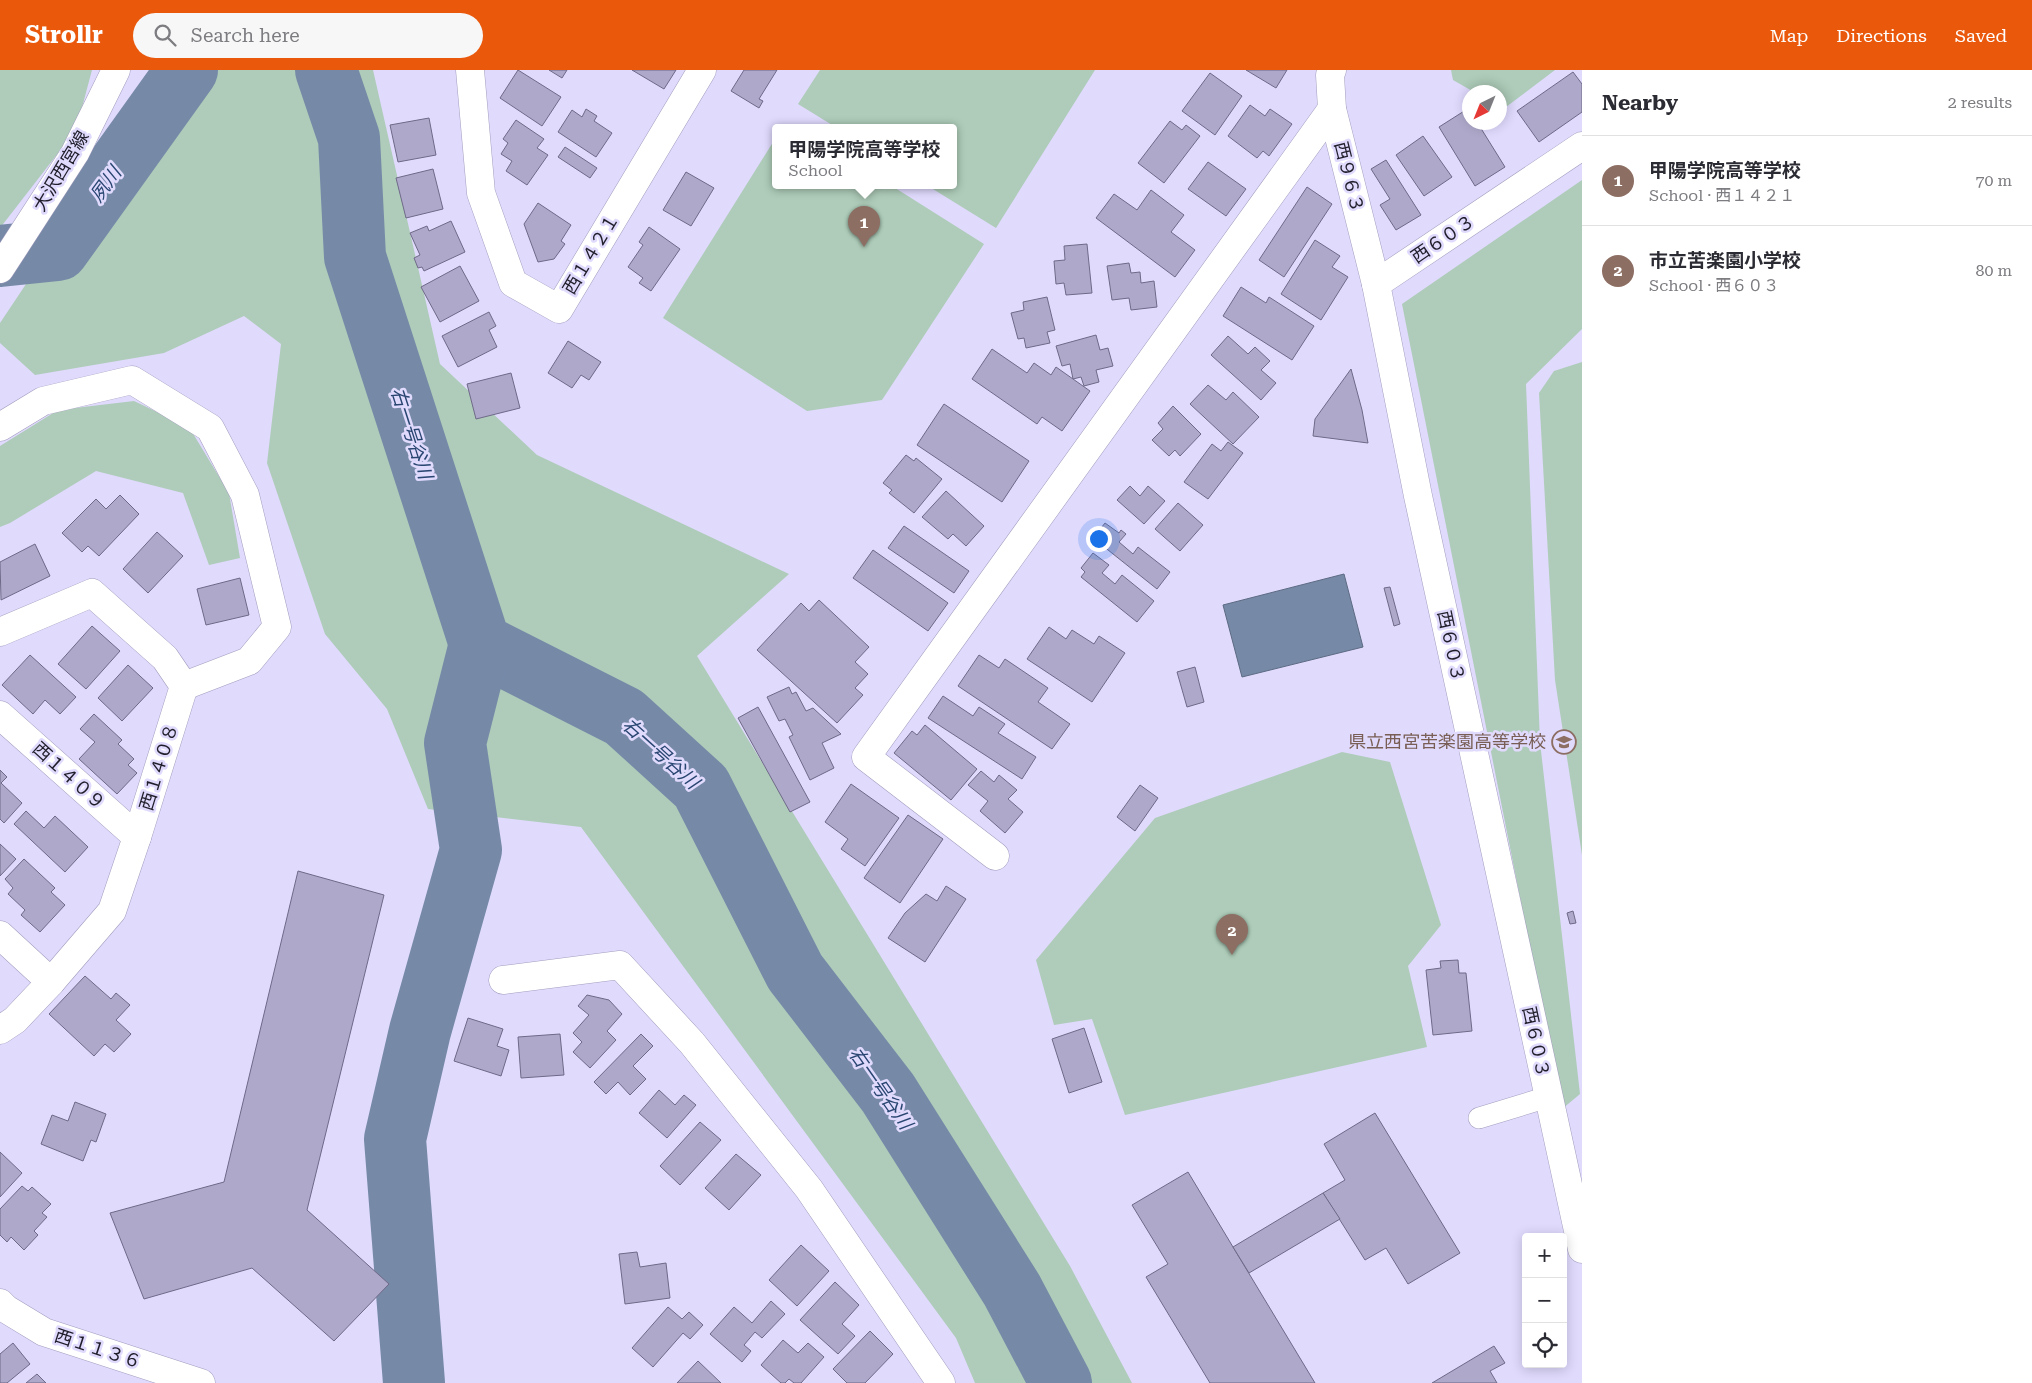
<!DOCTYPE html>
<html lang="en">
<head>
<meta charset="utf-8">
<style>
	:root { --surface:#fff; --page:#f7f7f7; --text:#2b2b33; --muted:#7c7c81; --line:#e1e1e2; --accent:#ea580c }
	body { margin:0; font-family:"Roboto Serif","Noto Sans JP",serif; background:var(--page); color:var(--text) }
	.controls { position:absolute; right:15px; bottom:15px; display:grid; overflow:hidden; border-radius:5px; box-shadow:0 2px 12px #0003 }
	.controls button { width:45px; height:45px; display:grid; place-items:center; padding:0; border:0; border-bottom:1px solid var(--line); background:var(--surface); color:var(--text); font:25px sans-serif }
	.compass { position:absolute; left:1462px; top:15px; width:45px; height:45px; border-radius:50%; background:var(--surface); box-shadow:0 2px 12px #0003; rotate:223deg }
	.you { position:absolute; left:1098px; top:468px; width:18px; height:18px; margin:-12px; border:4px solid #fff; border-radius:50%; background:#1a73e8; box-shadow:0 0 0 8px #1a73e833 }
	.badge { display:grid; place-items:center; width:32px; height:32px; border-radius:50%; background:var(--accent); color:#fff; font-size:16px; font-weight:700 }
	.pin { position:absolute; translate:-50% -41px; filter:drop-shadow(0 1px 2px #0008) }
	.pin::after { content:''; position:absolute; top:26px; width:18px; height:15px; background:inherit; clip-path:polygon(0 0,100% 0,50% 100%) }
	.popup { position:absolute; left:772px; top:54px; width:185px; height:65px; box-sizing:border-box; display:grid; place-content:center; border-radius:5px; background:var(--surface); filter:drop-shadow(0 1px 4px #0005); font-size:16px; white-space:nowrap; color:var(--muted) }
	.popup b { font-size:19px; color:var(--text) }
	.popup::after { content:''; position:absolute; left:50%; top:100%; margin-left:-10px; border:10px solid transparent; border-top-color:var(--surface) }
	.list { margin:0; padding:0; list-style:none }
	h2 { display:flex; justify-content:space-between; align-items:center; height:65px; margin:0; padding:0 20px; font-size:21px }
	h2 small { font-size:16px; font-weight:400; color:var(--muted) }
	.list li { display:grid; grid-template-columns:32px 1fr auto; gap:15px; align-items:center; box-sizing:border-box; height:90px; padding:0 20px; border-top:1px solid var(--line) }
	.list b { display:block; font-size:19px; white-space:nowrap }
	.list p { margin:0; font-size:16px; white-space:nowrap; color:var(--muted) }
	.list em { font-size:16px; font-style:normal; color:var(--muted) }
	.icon { flex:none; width:28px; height:28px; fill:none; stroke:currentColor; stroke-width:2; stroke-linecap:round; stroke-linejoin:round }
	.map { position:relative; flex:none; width:1582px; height:1313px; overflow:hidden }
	header { display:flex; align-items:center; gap:30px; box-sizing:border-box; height:70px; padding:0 25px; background:var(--accent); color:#fff }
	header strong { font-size:24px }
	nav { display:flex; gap:28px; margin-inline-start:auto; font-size:18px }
	.search { width:350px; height:45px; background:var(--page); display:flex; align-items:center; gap:12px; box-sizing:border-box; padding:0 18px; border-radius:28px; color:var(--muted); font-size:19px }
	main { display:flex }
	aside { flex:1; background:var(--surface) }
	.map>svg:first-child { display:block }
	.green { fill:#aeccb9 }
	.water { fill:#768aa8; stroke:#5c6a82 }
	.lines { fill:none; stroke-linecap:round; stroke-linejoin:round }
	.river { stroke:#768aa8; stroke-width:62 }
	.building { fill:#aea8ca; stroke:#6f6988 }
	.service-casing { stroke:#a39dbe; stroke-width:22 }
	.minor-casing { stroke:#a39dbe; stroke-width:29 }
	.primary-casing { stroke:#a39dbe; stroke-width:29 }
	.service { stroke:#fff; stroke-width:21 }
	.minor { stroke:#fff; stroke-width:28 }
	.primary { stroke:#fff; stroke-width:28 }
	.labels { text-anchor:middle; stroke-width:5; stroke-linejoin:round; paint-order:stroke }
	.street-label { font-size:18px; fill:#211e2b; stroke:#e0dafd }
	.education-label { font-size:18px; fill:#785e54; stroke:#e0dafd; text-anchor:end }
	.water-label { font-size:19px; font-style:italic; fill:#294671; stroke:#e0dafd }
</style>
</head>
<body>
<header>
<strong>Strollr</strong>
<div class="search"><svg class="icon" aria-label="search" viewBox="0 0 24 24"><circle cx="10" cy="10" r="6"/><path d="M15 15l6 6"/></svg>Search here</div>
<nav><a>Map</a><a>Directions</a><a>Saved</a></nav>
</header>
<main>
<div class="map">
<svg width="1582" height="1313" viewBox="0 0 1582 1313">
	<rect width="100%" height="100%" fill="#e0dafd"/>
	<g class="green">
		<path d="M0 0H92L76 60 0 158Z"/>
		<path d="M169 0H373L440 294 537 385 789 504 697 586 1070 1196 1132 1313H975L956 1268 581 757 428 739 387 639 325 564 267 393 281 274 244 246 164 283 35 305 0 273V253Z"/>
		<path d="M820 0H1095L996 158 928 116H953V58H837L798 34Z"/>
		<path d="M1451 0H1555L1502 40 1500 39V22H1474L1453 10Z"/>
		<path d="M775 69V116H892L984 174 882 330 807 341 663 248Z"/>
		<path d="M1582 110V259L1526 314 1540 672 1580 1024 1562 1039 1402 234Z"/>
		<path d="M1582 292V785L1555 610 1539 323 1554 301Z"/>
		<path d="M134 331 189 357 229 423 240 488 209 495 183 423 96 401 10 453 0 457V376L58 340Z"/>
		<path d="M1342 682 1390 692 1441 855 1408 896 1427 977 1125 1045 1092 949 1054 955 1036 890 1155 748Z"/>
	</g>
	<path class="water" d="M1344 504 1363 577 1242 607 1223 535Z"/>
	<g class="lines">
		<g class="river">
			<path d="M326 0 349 68 355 187 480 574 624 647 701 717 795 902 888 1023 1012 1220 1061 1313"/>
			<path d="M0 186 58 180 187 0"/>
			<path d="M414 1313 395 1069 420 961 471 780 455 673 480 574"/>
		</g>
	</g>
	<g class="building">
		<path d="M518 0 561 27 542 56 500 28Z"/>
		<path d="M549 0H567L562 8Z"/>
		<path d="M632 0H676L664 19Z"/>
		<path d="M744 0H777L759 29 763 31 759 38 731 21Z"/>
		<path d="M1246 0H1287L1276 18Z"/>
		<path d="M1573 2 1582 14V42L1539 72 1517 41Z"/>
		<path d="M1210 3 1242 26 1215 65 1182 41Z"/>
		<path d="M1250 35 1265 46 1270 39 1292 54 1269 86 1263 81 1257 88 1228 66Z"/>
		<path d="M1469 38 1470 52H1477L1505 97 1475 116 1439 57Z"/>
		<path d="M586 39 597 46 594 51 612 63 596 87 558 62 572 40 582 47Z"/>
		<path d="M429 48 436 85 398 92 390 55Z"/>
		<path d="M516 50 544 69 537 78 548 85 527 115 506 101 512 91 501 84 508 73 503 69Z"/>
		<path d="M1170 51 1182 60 1186 55 1200 66 1164 113 1138 93Z"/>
		<path d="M1423 66 1452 107 1424 126 1396 85Z"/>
		<path d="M565 77 597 98 590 108 558 87Z"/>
		<path d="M1386 90 1421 145 1396 160 1380 135 1390 129 1371 99Z"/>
		<path d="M1208 92 1246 119 1226 146 1188 119Z"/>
		<path d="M433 99 443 139 406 148 396 108Z"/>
		<path d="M686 102 714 118 691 156 663 140Z"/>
		<path d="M1307 117 1332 134 1284 207 1259 190Z"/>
		<path d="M1151 120 1184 145 1171 162 1195 180 1175 207 1096 148 1114 124 1137 140Z"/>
		<path d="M538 133 571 155 561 171 565 174 554 189 538 192 524 154Z"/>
		<path d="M451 151 465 182 424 201 422 197 418 198 414 188 420 185 410 163 427 156 429 161Z"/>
		<path d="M649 157 680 179 651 221 639 213 643 208 628 197 643 175 639 172Z"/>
		<path d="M1315 170 1340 186 1332 197 1348 207 1321 250 1281 224Z"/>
		<path d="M1087 174 1092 223 1066 225 1064 213 1056 214 1054 191 1065 190 1064 176Z"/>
		<path d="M1129 193 1131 203 1140 202 1141 213 1154 211 1157 237 1131 240 1129 228 1112 230 1107 196Z"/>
		<path d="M460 196 479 231 440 252 421 217Z"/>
		<path d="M1241 217 1266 233 1269 227 1314 256 1292 290 1223 246Z"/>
		<path d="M1047 227 1055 260 1047 262 1050 273 1026 278 1024 268 1018 269 1011 243 1024 240 1023 232Z"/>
		<path d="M489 242 496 256 489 260 497 277 458 297 442 266Z"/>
		<path d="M1096 265 1100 280 1108 278 1113 296 1096 300 1099 312 1084 316 1081 307 1073 309 1070 294 1062 296 1056 276Z"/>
		<path d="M1228 266 1248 284 1255 277 1270 291 1261 300 1276 313 1261 330 1211 285Z"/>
		<path d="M568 271 601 292 589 310 581 305 572 318 548 303Z"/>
		<path d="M992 279 1027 303 1034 293 1051 305 1056 297 1090 321 1062 361 1042 347 1037 354 972 309Z"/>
		<path d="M1351 299 1362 340 1368 373 1313 366 1315 349Z"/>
		<path d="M511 303 520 338 476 349 467 314Z"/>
		<path d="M1208 315 1226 330 1233 322 1259 347 1233 374 1190 334Z"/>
		<path d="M944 334 1029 391 1002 432 917 375Z"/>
		<path d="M1173 336 1201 364 1180 386 1175 380 1169 386 1152 370 1163 359 1158 353Z"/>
		<path d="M1228 372 1243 383 1208 429 1184 412 1212 374 1221 381Z"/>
		<path d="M906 385 914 391 916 388 942 409 914 443 889 423 892 420 883 413Z"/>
		<path d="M1130 416 1140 426 1148 416 1165 431 1144 454 1117 430Z"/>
		<path d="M946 421 984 456 966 476 953 464 948 469 922 447Z"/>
		<path d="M120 425 139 444 99 486 88 476 82 482 62 463 96 429 106 439Z"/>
		<path d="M1178 433 1203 455 1180 481 1155 459Z"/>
		<path d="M1105 453 1119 463 1121 460 1126 464 1119 472 1133 484 1138 477 1170 502 1157 519 1093 468Z"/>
		<path d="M904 456 969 501 954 523 888 478Z"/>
		<path d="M157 462 183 486 148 523 123 499Z"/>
		<path d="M35 474 50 506 1 530 0 492Z"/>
		<path d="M873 480 948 533 928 561 853 508Z"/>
		<path d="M1093 483 1109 495 1102 503 1115 514 1122 505 1154 531 1137 552 1081 507 1085 502 1081 498Z"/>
		<path d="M240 508 249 545 206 555 197 519Z"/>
		<path d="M1390 517 1400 554 1394 556 1384 518Z"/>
		<path d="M819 530 869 577 855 592 868 604 855 618 863 625 837 653 757 580 801 533 809 541Z"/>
		<path d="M92 556 120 581 86 619 58 594Z"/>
		<path d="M1049 557 1066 569 1072 560 1094 574 1099 566 1125 583 1092 632 1027 589Z"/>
		<path d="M30 585 76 627 60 644 45 630 33 644 2 615Z"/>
		<path d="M979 585 999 598 1005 589 1048 618 1038 632 1070 654 1052 679 958 616Z"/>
		<path d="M128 595 153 618 122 651 98 628Z"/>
		<path d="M1195 597 1204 632 1187 637 1177 602Z"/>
		<path d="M789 617 792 624 796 622 806 641 813 638 841 664 822 673 834 698 810 710 789 667 793 665 785 649 779 651 767 627Z"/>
		<path d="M943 626 973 646 979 637 1005 654 998 663 1036 687 1022 709 928 648Z"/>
		<path d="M758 637 810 732 790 742 738 648Z"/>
		<path d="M94 644 122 670 118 674 134 689 128 695 137 703 117 724 79 689 95 672 80 659Z"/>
		<path d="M925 655 977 699 951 730 894 683 912 661 917 665Z"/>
		<path d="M0 700 7 707 1 713 22 733 4 753 0 749Z"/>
		<path d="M981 701 994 712 999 705 1017 720 1008 729 1023 742 1005 763 980 741 988 731 968 715Z"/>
		<path d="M851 714 899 748 865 796 841 779 848 769 825 752Z"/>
		<path d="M1140 715 1158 728 1135 761 1117 747Z"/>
		<path d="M26 741 44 758 55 746 88 777 65 802 14 754Z"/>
		<path d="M908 745 943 769 900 833 864 808Z"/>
		<path d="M0 774 16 789 0 806Z"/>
		<path d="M24 789 55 818 51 822 65 835 40 862 21 845 25 840 8 824 13 818 5 809Z"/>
		<path d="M298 801 384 825 307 1140 389 1214 334 1271 252 1198 144 1229 110 1143 224 1112Z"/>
		<path d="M946 816 966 829 925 892 888 868 905 843 926 824 937 831Z"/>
		<path d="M1573 841 1576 853 1570 854 1567 843Z"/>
		<path d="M1458 890 1459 903H1466L1472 961 1433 965 1426 900 1441 898 1440 891Z"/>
		<path d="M85 906 111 929 116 923 130 935 116 950 131 964 114 982 105 974 94 986 49 944Z"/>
		<path d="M587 925 609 930 622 944 607 961 616 970 590 998 573 982 582 972 573 963 589 945 578 936Z"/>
		<path d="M468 948 503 959 497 976 509 980 501 1006 454 991Z"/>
		<path d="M1084 958 1102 1012 1069 1023 1052 969Z"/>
		<path d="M560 964 564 1005 521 1008 518 967Z"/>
		<path d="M641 964 653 976 633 996 646 1009 630 1025 618 1012 606 1024 594 1012Z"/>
		<path d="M659 1020 675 1035 684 1025 696 1035 667 1068 639 1043Z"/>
		<path d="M75 1032 106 1044 96 1072 91 1070 83 1091 41 1074 52 1045 68 1051Z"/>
		<path d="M1375 1043 1460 1183 1408 1214 1386 1178 1365 1190 1323 1123 1345 1110 1324 1074Z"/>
		<path d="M700 1052 721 1070 680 1115 660 1096Z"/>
		<path d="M0 1082 22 1103 0 1127Z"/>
		<path d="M736 1084 761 1105 729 1140 705 1118Z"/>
		<path d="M1188 1102 1233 1177 1315 1313H1210L1146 1207 1168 1194 1132 1135Z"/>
		<path d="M22 1116 28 1121 32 1117 51 1134 42 1143 47 1147 34 1161 38 1165 24 1180 11 1167 7 1172 0 1165V1139Z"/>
		<path d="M1323 1123 1340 1149 1249 1203 1233 1177Z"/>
		<path d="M801 1175 829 1201 797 1236 769 1210Z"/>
		<path d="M637 1182 640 1197 666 1193 670 1228 625 1234 619 1184Z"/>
		<path d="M835 1212 859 1235 842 1254 855 1266 838 1284 800 1250Z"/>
		<path d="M771 1231 785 1244 762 1268 755 1262 744 1275 751 1281 742 1292 710 1264 734 1237 752 1253Z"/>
		<path d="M668 1237 682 1249 689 1242 703 1255 690 1269 683 1263 653 1297 632 1278Z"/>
		<path d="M870 1261 893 1284 865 1313H847L833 1299Z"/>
		<path d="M783 1270 798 1283 808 1273 824 1287 801 1313H794L789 1309 785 1313H781L761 1295Z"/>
		<path d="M13 1273 30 1294 7 1313H0V1284Z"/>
		<path d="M1494 1276 1505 1293 1490 1301 1497 1313H1432Z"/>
		<path d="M698 1291 721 1313H677Z"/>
		<path d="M37 1304 46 1313H26Z"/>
	</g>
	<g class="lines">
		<g class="service-casing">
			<path id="service" d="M1479 1048 1548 1027"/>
		</g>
		<g class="minor-casing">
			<g id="minor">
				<path d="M470 0 481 123 513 213 559 239 702 0"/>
				<path d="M1332 0 1330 5 1332 39 1376 214"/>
				<path d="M1582 76 1376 214 1418 426 1582 1179"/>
				<path d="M0 357 43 331 132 310 210 358 245 425 277 557 249 591 184 616"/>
				<path d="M0 562 92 523 165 588 184 616 137 767 112 841 51 912 15 950 0 960"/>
				<path d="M0 645 137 767"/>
				<path d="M995 786 866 687 1332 39"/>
				<path d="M0 865 51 912"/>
				<path d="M503 910 620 895 692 973 809 1119 941 1313"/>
				<path d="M0 1233 6 1239 44 1262 201 1313"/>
			</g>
		</g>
		<g class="primary-casing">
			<path id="primary" d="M0 199 75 83 116 0"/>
		</g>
		<use href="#service" class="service"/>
		<use href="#minor" class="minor"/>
		<use href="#primary" class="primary"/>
	</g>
	<defs>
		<g id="school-ring" transform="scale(1.25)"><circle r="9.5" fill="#e0dafd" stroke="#8d6e63" stroke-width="1.5"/><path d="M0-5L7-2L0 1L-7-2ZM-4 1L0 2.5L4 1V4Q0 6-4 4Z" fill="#8d6e63"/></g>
	</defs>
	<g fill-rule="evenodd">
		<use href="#school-ring" x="1564" y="672"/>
	</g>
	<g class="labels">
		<g class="street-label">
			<text transform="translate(61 101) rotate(-59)" y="6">大沢西宮線</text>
			<text transform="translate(1349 107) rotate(76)" y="6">西９６３</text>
			<text transform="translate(1443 169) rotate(-34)" y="6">西６０３</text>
			<text transform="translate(591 184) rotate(-59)" y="6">西１４２１</text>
			<text transform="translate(1451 576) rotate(78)" y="6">西６０３</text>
			<text transform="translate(159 697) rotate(-73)" y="6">西１４０８</text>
			<text transform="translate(69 706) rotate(42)" y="6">西１４０９</text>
			<text transform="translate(1536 972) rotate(78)" y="6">西６０３</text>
			<text transform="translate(98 1279) rotate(18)" y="6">西１１３６</text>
		</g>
		<g class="education-label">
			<text x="1546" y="678">県立西宮苦楽園高等学校</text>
		</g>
		<g class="water-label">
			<text transform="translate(105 114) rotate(-54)" y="7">夙川</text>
			<text transform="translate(412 363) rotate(72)" y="7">右一号谷川</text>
			<text transform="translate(661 683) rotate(42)" y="7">右一号谷川</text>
			<text transform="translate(881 1018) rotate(55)" y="7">右一号谷川</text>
		</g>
	</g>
</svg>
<div class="controls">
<button>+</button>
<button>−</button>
<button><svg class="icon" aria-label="locate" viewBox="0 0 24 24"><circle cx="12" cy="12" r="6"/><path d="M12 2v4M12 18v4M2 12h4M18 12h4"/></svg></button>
</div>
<svg class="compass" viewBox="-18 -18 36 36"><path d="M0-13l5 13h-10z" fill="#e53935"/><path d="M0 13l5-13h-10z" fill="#7c7c81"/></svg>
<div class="you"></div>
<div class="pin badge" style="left:864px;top:177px;background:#8d6e63">1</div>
<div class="popup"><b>甲陽学院高等学校</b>School</div>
<div class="pin badge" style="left:1232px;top:885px;background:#8d6e63">2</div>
</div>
<aside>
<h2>Nearby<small>2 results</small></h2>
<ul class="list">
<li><span class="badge" style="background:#8d6e63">1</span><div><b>甲陽学院高等学校</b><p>School · 西１４２１</p></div><em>70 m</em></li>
<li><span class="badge" style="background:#8d6e63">2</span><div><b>市立苦楽園小学校</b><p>School · 西６０３</p></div><em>80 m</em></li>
</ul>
</aside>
</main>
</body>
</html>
